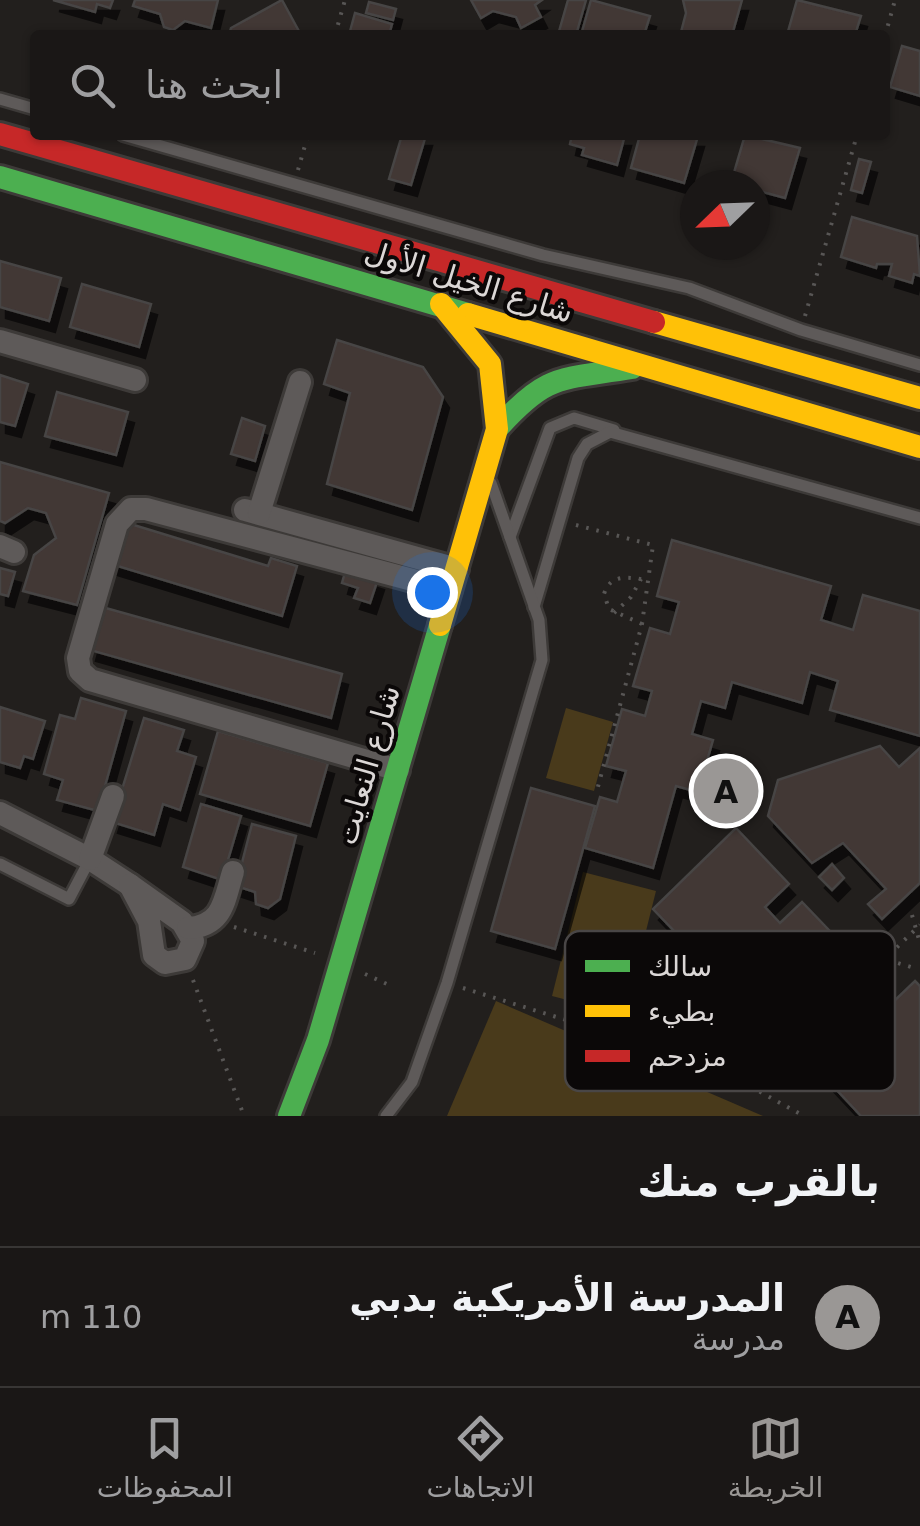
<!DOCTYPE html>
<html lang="ar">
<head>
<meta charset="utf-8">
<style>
	:root { --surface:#1a1716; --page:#272423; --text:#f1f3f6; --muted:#9f9fa1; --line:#383635; --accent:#9a9795 }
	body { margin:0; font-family:"DejaVu Sans","Noto Naskh Arabic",sans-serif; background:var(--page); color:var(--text); direction:rtl }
	.compass { position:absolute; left:680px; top:170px; width:90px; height:90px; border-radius:50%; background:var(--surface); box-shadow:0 2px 8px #0004; rotate:247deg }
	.you { position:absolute; left:432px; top:592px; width:35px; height:35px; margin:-25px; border:8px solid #fff; border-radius:50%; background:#1a73e8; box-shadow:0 0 0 15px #1a73e833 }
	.badge { display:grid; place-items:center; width:65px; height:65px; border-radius:50%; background:var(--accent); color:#111; font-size:32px; font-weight:700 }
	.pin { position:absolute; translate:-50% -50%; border:5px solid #fff; box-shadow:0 2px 10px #0006 }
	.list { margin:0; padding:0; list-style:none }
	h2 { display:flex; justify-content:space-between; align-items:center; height:130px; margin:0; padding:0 40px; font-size:42px }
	h2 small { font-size:32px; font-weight:400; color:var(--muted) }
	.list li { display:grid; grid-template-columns:65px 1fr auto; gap:30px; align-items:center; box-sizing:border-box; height:140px; padding:0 40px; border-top:2px solid var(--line) }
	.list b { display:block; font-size:38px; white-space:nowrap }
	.list p { margin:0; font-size:32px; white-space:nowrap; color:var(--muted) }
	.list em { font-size:32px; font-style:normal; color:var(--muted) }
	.icon { flex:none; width:55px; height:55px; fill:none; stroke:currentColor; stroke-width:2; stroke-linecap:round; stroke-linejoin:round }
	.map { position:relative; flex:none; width:920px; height:1116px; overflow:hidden; direction:ltr }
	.search { position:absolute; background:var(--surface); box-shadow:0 2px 8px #0004; left:30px; right:30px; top:30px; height:110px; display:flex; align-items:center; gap:25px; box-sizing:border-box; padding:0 35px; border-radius:10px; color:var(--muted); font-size:38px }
	.sheet { height:270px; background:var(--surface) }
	nav { display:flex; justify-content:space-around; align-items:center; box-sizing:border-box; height:140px; border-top:2px solid var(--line); background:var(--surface); font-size:28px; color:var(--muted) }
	nav a { display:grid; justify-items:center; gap:5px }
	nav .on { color:var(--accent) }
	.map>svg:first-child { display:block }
	.green { fill:#493a1b }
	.building { fill:#423736; stroke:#474544; stroke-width:2.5; filter:url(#shadow) }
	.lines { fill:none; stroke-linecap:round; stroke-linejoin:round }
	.lane-casing { stroke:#3d3a38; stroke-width:16 }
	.street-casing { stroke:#3d3a38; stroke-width:28 }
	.fast-casing { stroke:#3d3a38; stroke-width:28 }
	.slow-casing { stroke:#3d3a38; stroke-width:28 }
	.jam-casing { stroke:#3d3a38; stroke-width:28 }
	.path { stroke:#585655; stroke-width:4; stroke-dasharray:2.5 8; stroke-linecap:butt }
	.lane { stroke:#5e5a59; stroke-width:11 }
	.street { stroke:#5e5a59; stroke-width:22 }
	.fast { stroke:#4caf50; stroke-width:22 }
	.slow { stroke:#ffc107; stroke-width:22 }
	.jam { stroke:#c62828; stroke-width:22 }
	.labels { text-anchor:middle; stroke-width:8; stroke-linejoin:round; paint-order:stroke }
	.street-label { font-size:30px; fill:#dbd7d6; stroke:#0b0808 }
	.key { fill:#0b0808; stroke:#494646; stroke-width:2.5 }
	.key-label { font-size:28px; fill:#dbd7d6 }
</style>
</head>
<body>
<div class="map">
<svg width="920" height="1116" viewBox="0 0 920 1116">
	<defs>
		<filter id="shadow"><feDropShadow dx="6" dy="11" stdDeviation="0" flood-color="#0009"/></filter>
	</defs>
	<rect width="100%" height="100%" fill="#221f1d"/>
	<g class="green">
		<path d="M566 708 613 722 594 791 546 778Z"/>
		<path d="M583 872 656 891 625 1015 552 996Z"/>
		<path d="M496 1001 763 1116H447Z"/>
	</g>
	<g class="building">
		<path d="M53 0H113L110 8 97 4 95 12Z"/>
		<path d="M135 0H218L211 28 185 21 173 30 164 27 160 14 133 6Z"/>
		<path d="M282 0 301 35H229L231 28Z"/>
		<path d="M471 0H542L535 5 541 17 521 28 516 17 493 11 481 18Z"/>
		<path d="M568 0H586L576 35H558Z"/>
		<path d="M591 0 650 16 644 35H581Z"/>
		<path d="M683 0H742L732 35 681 32 686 13Z"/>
		<path d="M797 0 861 16 855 35H787Z"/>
		<path d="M369 2 396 9 393 20 366 13Z"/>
		<path d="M355 13 392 24 389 35H349Z"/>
		<path d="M902 46 920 51V96L890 87Z"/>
		<path d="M402 135H426L411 185 389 179Z"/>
		<path d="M572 135H625L617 165 582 155 584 148 570 144Z"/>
		<path d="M640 135 698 136 684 183 631 168Z"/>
		<path d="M745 135 800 148 785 198 755 190V185L731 183Z"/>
		<path d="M859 159 871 162 862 193 851 190Z"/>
		<path d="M852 217 917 236 920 276 914 274 912 283 889 276 892 264H877L876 268 841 257Z"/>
		<path d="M0 261 61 278 49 321 0 307Z"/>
		<path d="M82 284 151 304 139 347 70 327Z"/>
		<path d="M337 340 423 367 443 397 412 510 327 484 350 393 324 384Z"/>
		<path d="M0 375 28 384 15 426 0 422Z"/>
		<path d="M57 392 128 412 116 455 45 436Z"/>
		<path d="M242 418 265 426 255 461 231 454Z"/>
		<path d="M0 462 109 493 77 605 23 591 34 555 56 538 46 513 28 508 5 523 0 521Z"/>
		<path d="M124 522 268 566 271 558 297 566 282 616 111 564Z"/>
		<path d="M672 540 831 586 821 620 853 630 863 595 920 611V736L830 710 838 681 810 672 802 703 732 682 725 708 701 701 692 734 713 740 698 792 676 786 653 868 585 848 600 797 617 802 626 771 606 766 622 709 645 716 652 691 633 686 650 628 670 634 679 602 657 596Z"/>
		<path d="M0 568 15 572 8 596 0 594Z"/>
		<path d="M346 569 378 579 370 603 354 598 358 588 342 583Z"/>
		<path d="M102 607 342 674 331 718 90 650Z"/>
		<path d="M81 698 126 711 98 811 57 800 63 780 44 774 60 715 75 719Z"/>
		<path d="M0 707 45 721 33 759 24 756 20 768 0 762Z"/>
		<path d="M144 718 184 730 177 751 196 757 180 810 163 804 154 835 112 822Z"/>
		<path d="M218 731 328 763 310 826 200 794Z"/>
		<path d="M880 746 899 767 920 748V883L882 919 868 904 886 889 843 843 812 863 768 816 778 780Z"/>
		<path d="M531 788 595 806 555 949 491 931Z"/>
		<path d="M201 804 241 816 222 880 183 867Z"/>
		<path d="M252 824 296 836 280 899 268 908 256 904 255 892 236 886Z"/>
		<path d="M736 828 789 884 765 907 780 923 802 902 846 948 766 1027 724 983 746 961 727 941 705 963 653 909Z"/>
		<path d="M832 864 844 878 832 890 819 877Z"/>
		<path d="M915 981 920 986V1116H861L820 1072Z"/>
	</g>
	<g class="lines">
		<g class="lane-casing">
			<g id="lane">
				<path d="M0 99 35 109"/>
				<path d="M123 135 543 255 689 288 801 330 920 365"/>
				<path d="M510 537 550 428 574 418 614 430"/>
				<path d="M534 607 578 458 587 444 610 432 920 518"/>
				<path d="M0 864 69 899 90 859"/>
				<path d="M386 1116 412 1082 447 983 542 660 539 620 491 483"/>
			</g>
		</g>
		<g class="street-casing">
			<g id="street">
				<path d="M0 341 135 380"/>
				<path d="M245 510 457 569"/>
				<path d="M259 513 300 382"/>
				<path d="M0 546 14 552"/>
				<path d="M398 770 90 680 80 671 78 658 117 524 131 509H146L450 590"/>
				<path d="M0 813 90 859 130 885"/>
				<path d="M90 859 113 796"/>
				<path d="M130 885 182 922 193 941 185 959 165 963 154 955 149 921Z"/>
				<path d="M188 928C223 926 224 901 233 872"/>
			</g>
		</g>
		<g class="fast-casing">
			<g id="fast">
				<path d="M0 177 468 314"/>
				<path d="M497 429C548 372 560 380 632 368"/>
				<path d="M289 1116 318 1040 440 625"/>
			</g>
		</g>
		<g class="slow-casing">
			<g id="slow">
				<path d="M468 314 920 447"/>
				<path d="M654 322 920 398"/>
				<path d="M440 625 497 429 490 364 441 304"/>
			</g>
		</g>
		<g class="jam-casing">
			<path id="jam" d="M0 134 654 322"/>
		</g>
		<g class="path">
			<path d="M335 35 345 0"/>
			<path d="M885 36 895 0"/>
			<path d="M298 170 308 135"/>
			<path d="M805 316 857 135"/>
			<path d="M576 525 653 545 642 624 596 794"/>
			<path d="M614 613 631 597 641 579"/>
			<path d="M642 624 609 609 604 594C611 572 630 578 648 580"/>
			<path d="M912 915 920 943"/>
			<path d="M234 927 315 953"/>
			<path d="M868 954 911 967"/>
			<path d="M849 969 859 1017"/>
			<path d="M365 974 389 985"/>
			<path d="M193 980 244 1116"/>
			<path d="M463 988 711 1065 804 1116"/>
			<path d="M829 1013 920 925"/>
		</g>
		<use href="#lane" class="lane"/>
		<use href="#street" class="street"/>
		<use href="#fast" class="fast"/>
		<use href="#slow" class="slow"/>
		<use href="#jam" class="jam"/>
	</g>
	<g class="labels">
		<g class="street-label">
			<text transform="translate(469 282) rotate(17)" y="10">شارع الخيل الأول</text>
			<text transform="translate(368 765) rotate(-74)" y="10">شارع النعايت</text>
		</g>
	</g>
	<rect x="565" y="931" width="330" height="160" rx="15" class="key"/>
	<rect x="585" y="960" width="45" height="12" fill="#4caf50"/>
	<rect x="585" y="1005" width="45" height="12" fill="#ffc107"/>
	<rect x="585" y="1050" width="45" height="12" fill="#c62828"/>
	<g class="key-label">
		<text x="648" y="976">سالك</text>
		<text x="648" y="1021">بطيء</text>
		<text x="648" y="1066">مزدحم</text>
	</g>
</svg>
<svg class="compass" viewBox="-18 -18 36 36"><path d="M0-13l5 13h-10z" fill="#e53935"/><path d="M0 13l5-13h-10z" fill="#9f9fa1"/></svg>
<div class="you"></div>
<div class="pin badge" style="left:726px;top:791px">A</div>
<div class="search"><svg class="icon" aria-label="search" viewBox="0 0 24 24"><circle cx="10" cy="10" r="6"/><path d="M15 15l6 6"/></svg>ابحث هنا</div>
</div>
<section class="sheet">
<h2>بالقرب منك<small></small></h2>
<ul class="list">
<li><span class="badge">A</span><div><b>المدرسة الأمريكية بدبي</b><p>مدرسة</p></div><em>110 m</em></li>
</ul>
</section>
<nav>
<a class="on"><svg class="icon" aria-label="map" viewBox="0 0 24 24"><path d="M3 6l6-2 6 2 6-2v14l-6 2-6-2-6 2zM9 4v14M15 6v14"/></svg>الخريطة</a>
<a><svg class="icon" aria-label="directions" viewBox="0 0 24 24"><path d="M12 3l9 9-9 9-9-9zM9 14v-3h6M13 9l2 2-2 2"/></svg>الاتجاهات</a>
<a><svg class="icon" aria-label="saved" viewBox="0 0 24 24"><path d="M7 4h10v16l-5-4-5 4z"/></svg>المحفوظات</a>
</nav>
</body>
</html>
